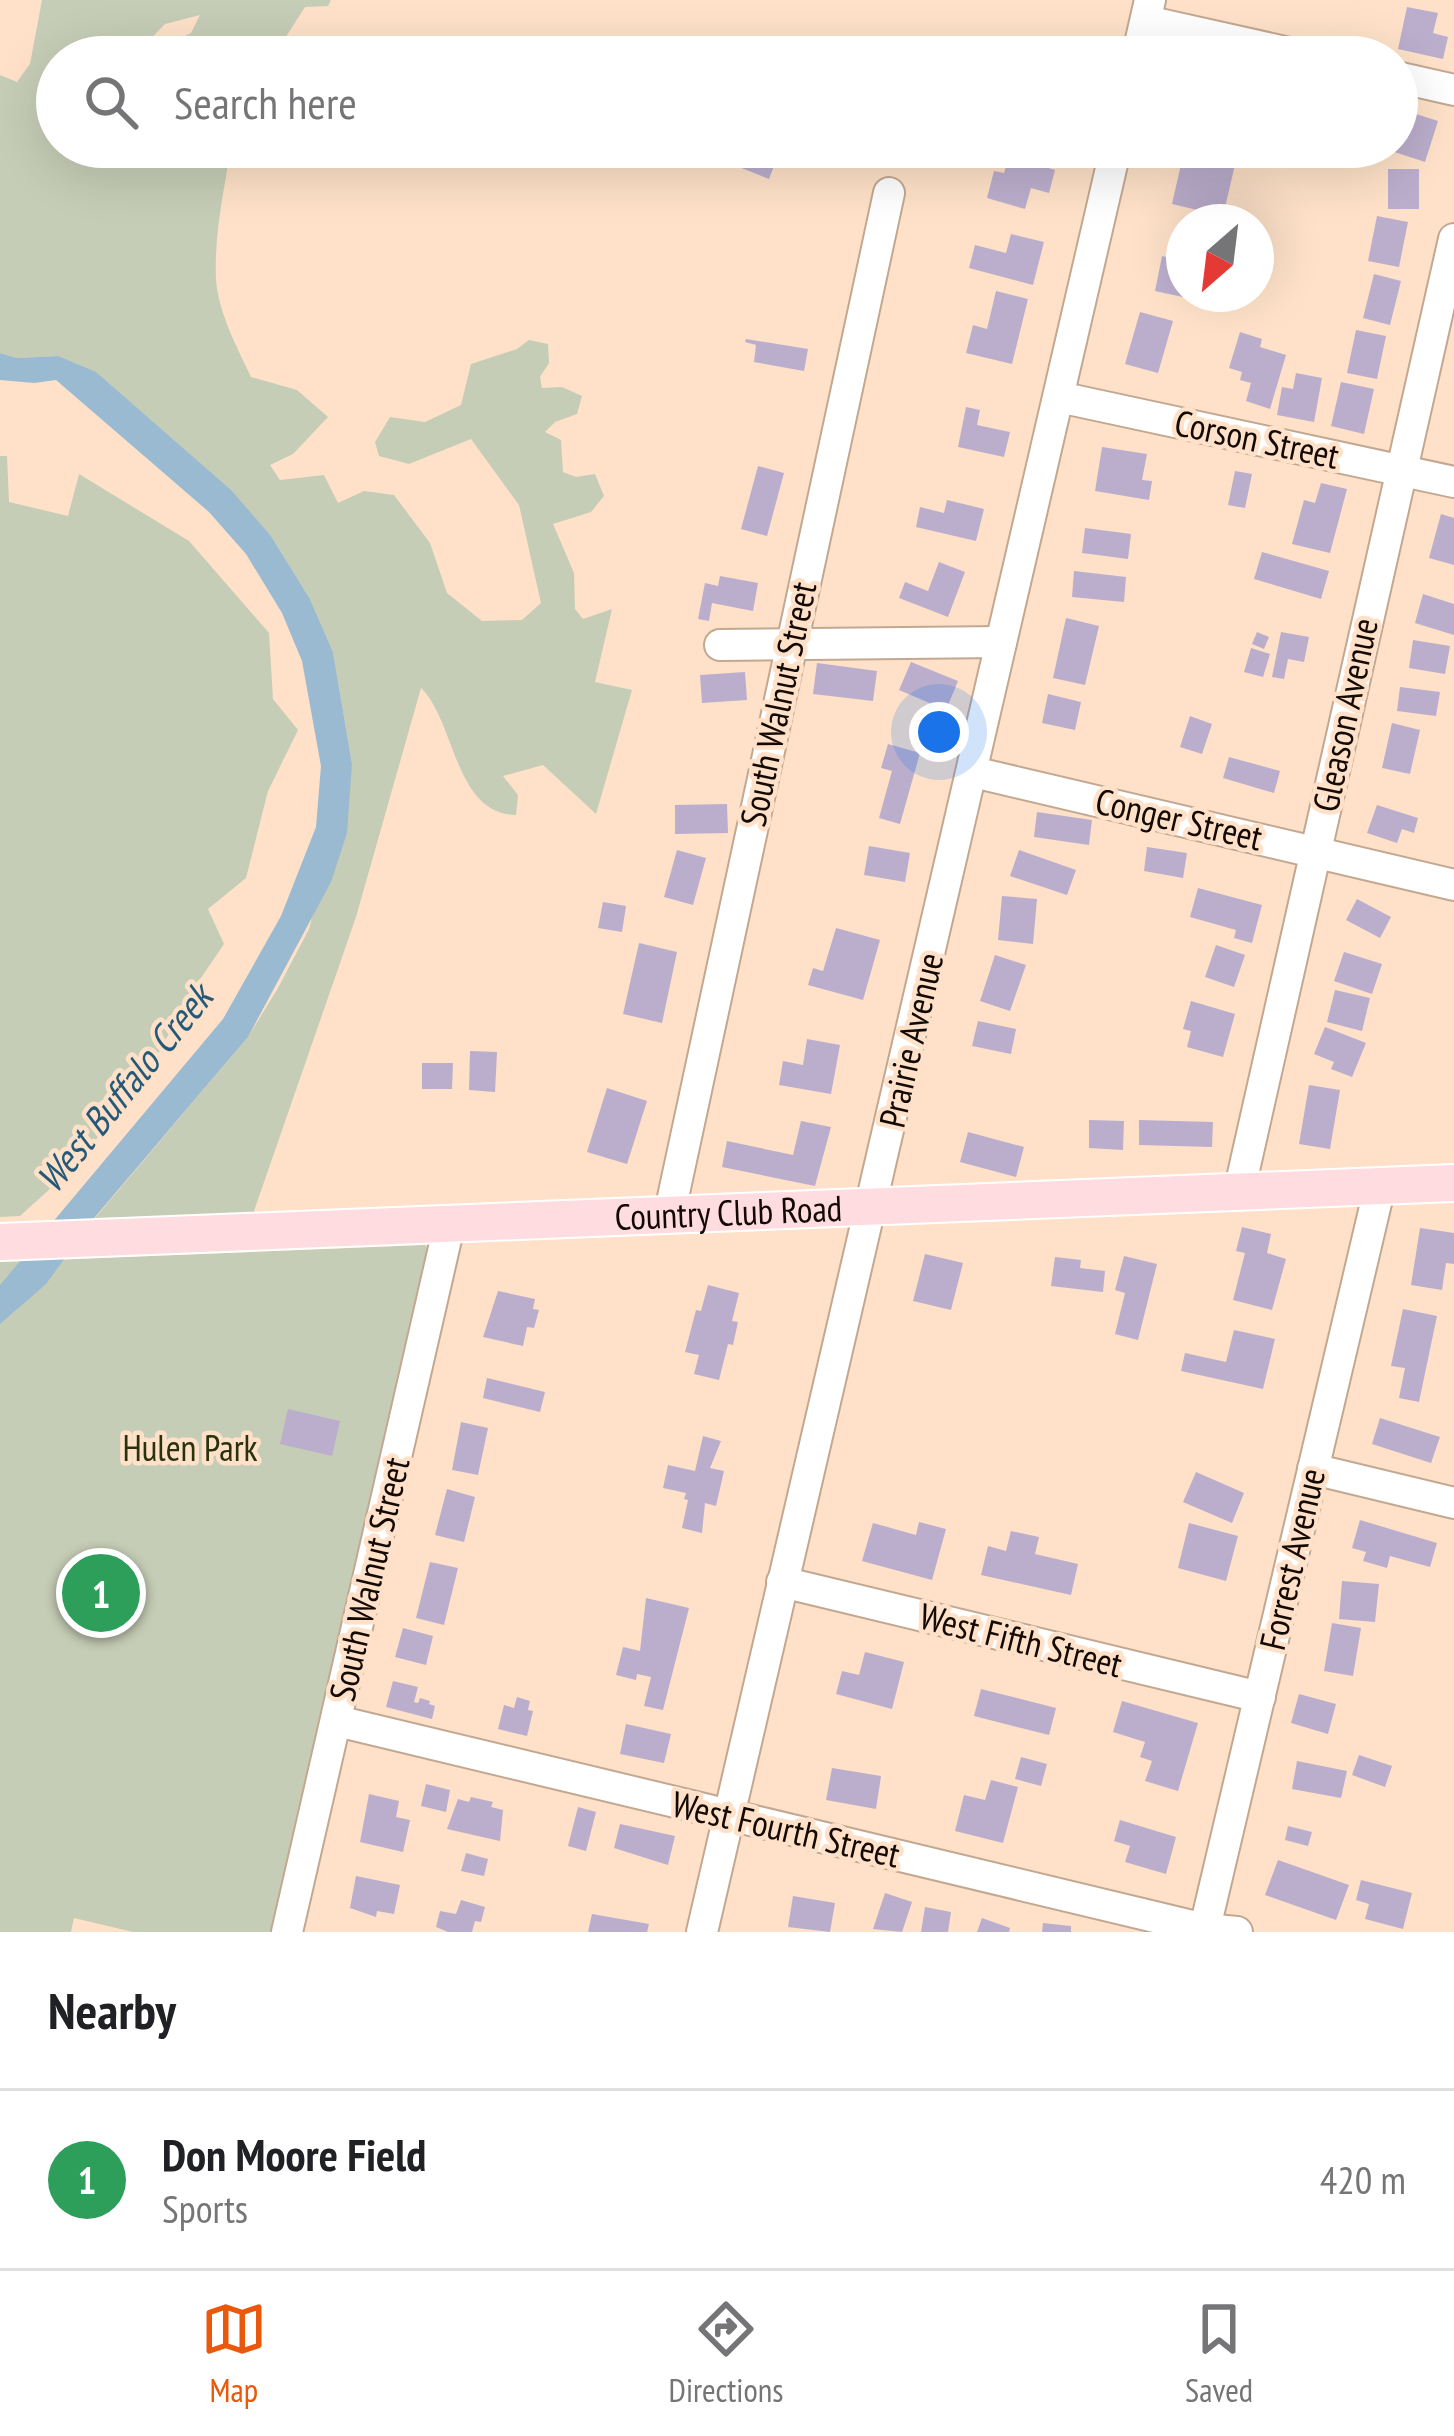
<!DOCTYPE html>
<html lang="en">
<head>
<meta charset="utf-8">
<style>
	:root { --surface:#fff; --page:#f6f6f6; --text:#202124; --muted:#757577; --line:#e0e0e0; --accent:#ea580c }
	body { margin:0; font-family:"PT Sans Narrow",sans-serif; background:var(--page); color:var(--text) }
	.compass { position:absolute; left:1166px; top:204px; width:108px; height:108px; border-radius:50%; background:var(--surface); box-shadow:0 12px 48px #0002; rotate:208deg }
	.you { position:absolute; left:939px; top:732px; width:42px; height:42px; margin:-30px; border:9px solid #fff; border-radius:50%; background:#1a73e8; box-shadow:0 0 0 18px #1a73e833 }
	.badge { display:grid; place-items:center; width:78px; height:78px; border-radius:50%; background:var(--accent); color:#fff; font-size:39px; font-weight:700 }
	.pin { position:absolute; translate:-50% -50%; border:6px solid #fff; box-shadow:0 3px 12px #0006 }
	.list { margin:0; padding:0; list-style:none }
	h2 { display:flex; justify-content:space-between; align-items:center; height:156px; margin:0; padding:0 48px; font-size:51px }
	h2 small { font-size:39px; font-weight:400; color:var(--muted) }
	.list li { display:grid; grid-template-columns:78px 1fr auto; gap:36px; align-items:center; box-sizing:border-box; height:180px; padding:0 48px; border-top:3px solid var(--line) }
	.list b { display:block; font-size:45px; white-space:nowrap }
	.list p { margin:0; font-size:39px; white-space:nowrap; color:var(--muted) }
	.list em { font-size:39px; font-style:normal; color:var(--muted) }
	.icon { flex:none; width:66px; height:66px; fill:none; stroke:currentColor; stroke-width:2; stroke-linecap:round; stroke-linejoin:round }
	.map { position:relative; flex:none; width:1454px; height:1932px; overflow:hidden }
	.search { position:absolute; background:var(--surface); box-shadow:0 12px 48px #0002; left:36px; right:36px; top:36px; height:132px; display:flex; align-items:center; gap:30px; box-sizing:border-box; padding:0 42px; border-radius:66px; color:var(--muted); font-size:45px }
	.sheet { height:336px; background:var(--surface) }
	nav { display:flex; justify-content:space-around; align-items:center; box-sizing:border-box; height:168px; border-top:3px solid var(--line); background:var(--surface); font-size:33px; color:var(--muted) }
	nav a { display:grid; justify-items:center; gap:6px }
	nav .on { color:var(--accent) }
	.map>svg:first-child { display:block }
	.green { fill:#c6cdb6 }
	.water { fill:#9abad1 }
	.building { fill:#bbaecd }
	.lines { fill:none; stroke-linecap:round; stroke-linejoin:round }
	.minor-casing { stroke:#c3a891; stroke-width:34 }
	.major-casing { stroke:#fff; stroke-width:40 }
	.minor { stroke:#fff; stroke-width:30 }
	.major { stroke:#ffdcdf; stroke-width:36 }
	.labels { text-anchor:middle; stroke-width:9; stroke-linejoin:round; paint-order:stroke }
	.street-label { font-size:36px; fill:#130a04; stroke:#fee1c8 }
	.park-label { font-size:36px; fill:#293209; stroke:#fee1c8 }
	.water-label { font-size:39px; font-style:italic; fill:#245979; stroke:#fee1c8 }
</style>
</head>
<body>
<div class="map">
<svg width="1454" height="1932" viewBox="0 0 1454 1932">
	<rect width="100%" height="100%" fill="#fee1c8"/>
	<g class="green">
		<path d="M42 0H331L328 6 305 7 284 40 285 57H239L241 46 228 44 211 57H159L160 48 191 33 200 15 165 24 133 57H57V147H231C224 190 214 235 216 279 218 312 237 347 251 377L297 390 328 417 293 454 270 465 280 480 324 475 338 503 364 491 394 495 430 543 447 593 482 621 522 620 541 603 519 505 471 439 409 464 379 456 375 442 390 417 425 422 461 405 471 364 517 349 529 340 548 344 549 363 540 377 542 388 562 387 582 396 577 414 555 422 545 432 561 440 563 472 576 477 595 474 604 496 591 512 553 524 574 573 575 609 583 619 612 609 595 682 632 690 596 814 543 765 503 776 518 795 516 815C454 814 456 722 421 688L356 917 253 1214 95 1218 248 1037 278 988 309 929 352 764 333 652 310 599 271 536 187 452 143 415 58 356 17 358 0 353V75L17 82 30 64Z"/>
		<path d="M0 456H7L9 502 68 516 79 474 189 541 269 633 273 699 298 730 268 791 246 878 208 909 224 944 190 994 141 1086 106 1111 98 1137 82 1160 20 1216 0 1217Z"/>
		<path d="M425 1245 431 1251 278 1932H133L74 1918 71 1932H0V1262Z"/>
	</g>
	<path class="water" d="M0 353 17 358 58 356 96 372 231 490 271 536 310 599 333 652 352 764 347 833 331 882 248 1037 95 1217 46 1284 0 1324V1285L223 1019 281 916 316 827 321 766 302 661 282 613 246 554 209 512 56 380 34 383 0 380Z"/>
	<g class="building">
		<path d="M1407 7 1438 13 1433 33 1448 37 1443 59 1398 49Z"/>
		<path d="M1397 108 1438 121 1425 162 1382 148 1397 147Z"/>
		<path d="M747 147 780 150 769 179 739 167Z"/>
		<path d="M1027 147H1056L1053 159 1026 152Z"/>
		<path d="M1185 147 1237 156 1223 216 1172 204Z"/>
		<path d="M1009 156 1055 170 1049 193 1031 188 1025 209 987 198 994 171 1004 173Z"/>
		<rect x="1388" y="169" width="31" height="40"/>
		<path d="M1377 216 1408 222 1399 267 1368 261Z"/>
		<path d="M1011 234 1044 242 1033 285 969 268 975 245 1006 253Z"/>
		<path d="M1162 256 1184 261V294H1202L1201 301 1155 291Z"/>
		<path d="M1374 274 1401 281 1390 325 1363 318Z"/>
		<path d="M996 291 1028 299 1012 364 966 353 973 325 987 329Z"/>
		<path d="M1140 312 1173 321 1158 373 1125 364Z"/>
		<path d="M1356 330 1386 336 1377 379 1347 373Z"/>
		<path d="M1240 332 1262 339 1260 347 1286 355 1270 409 1246 401 1251 383 1240 380 1242 372 1229 368Z"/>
		<path d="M746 339 808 349 804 371 754 362 756 345 745 342Z"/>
		<path d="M1296 373 1322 378 1314 422 1277 415 1282 387 1293 389Z"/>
		<path d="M1341 382 1374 389 1364 434 1331 426Z"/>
		<path d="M966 407 980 410 977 425 1010 432 1004 457 958 447Z"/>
		<path d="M1102 447 1147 454 1142 480 1152 481 1149 500 1095 491Z"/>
		<path d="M758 466 784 473 767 536 741 529Z"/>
		<path d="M1235 471 1252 474 1245 508 1228 505Z"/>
		<path d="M1321 483 1347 489 1330 553 1292 544 1304 500 1315 503Z"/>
		<path d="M947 500 984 509 976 541 916 527 920 507 944 513Z"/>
		<path d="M1441 514 1454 518V565L1429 558Z"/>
		<path d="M1085 528 1131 534 1128 559 1082 553Z"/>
		<path d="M1262 552 1329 571 1321 599 1254 579Z"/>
		<path d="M939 562 965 572 948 617 899 598 905 582 928 591Z"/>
		<path d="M1074 571 1126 577 1124 602 1072 597Z"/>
		<path d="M720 576 758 583 753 611 712 603 709 621 698 619 705 583 718 586Z"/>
		<path d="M1423 594 1454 604V635L1415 623Z"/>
		<path d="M1066 618 1099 626 1085 685 1053 678Z"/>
		<path d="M1257 632 1269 637 1264 649 1252 644Z"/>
		<path d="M1281 632 1309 637 1304 662 1288 659 1284 679 1272 677Z"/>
		<path d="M1413 640 1450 646 1445 674 1409 668Z"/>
		<path d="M1251 648 1270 654 1263 677 1244 672Z"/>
		<path d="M911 662 958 681 946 710 899 690Z"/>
		<path d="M817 663 877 671 873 701 813 694Z"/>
		<path d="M745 672 747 700 702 703 700 675Z"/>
		<path d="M1400 687 1440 692 1436 716 1397 711Z"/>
		<path d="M1048 694 1081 702 1075 730 1042 723Z"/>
		<path d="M1190 716 1212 724 1202 754 1180 747Z"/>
		<path d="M1392 723 1420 730 1410 774 1382 768Z"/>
		<path d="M888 744 920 753 900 824 879 818 892 771 881 768Z"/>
		<path d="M1229 757 1280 771 1274 793 1223 778Z"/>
		<path d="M727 804 728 833 675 834V805Z"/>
		<path d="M1377 805 1418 818 1414 833 1402 829 1397 843 1367 833Z"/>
		<path d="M1037 812 1092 820 1089 845 1034 837Z"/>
		<path d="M869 846 910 853 905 882 864 875Z"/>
		<path d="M1147 847 1187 853 1183 878 1144 871Z"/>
		<path d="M677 850 706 858 693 905 664 897Z"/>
		<path d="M1019 850 1076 870 1067 895 1010 876Z"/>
		<path d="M1198 888 1262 905 1252 943 1234 938 1236 930 1190 917Z"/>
		<path d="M1002 896 1037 899 1033 944 998 940Z"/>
		<path d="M1357 899 1391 917 1380 938 1346 920Z"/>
		<path d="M603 902 626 906 622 932 598 928Z"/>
		<path d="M836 928 880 940 863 1000 808 985 813 968 823 971Z"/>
		<path d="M639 943 677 952 662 1023 623 1014Z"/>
		<path d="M1216 945 1245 955 1234 987 1205 977Z"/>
		<path d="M1344 952 1382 964 1372 994 1334 981Z"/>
		<path d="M995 955 1026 965 1010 1011 980 1001Z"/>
		<path d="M1335 990 1370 998 1362 1031 1327 1022Z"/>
		<path d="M1191 1001 1235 1014 1223 1057 1187 1047 1191 1031 1183 1029Z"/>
		<path d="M978 1021 1016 1029 1011 1054 972 1046Z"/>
		<path d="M1325 1027 1366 1043 1352 1077 1331 1069 1334 1062 1314 1054Z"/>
		<path d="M807 1039 840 1045 831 1094 779 1085 783 1061 803 1065Z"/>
		<path d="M470 1051 497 1052 495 1092 469 1090Z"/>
		<path d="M422 1063H453L452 1089H422Z"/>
		<path d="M1309 1085 1340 1090 1330 1149 1299 1144Z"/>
		<path d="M607 1088 647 1101 627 1164 587 1152Z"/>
		<path d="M1089 1120 1124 1121 1123 1150 1089 1148Z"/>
		<path d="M1139 1120 1213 1122 1212 1147 1139 1145Z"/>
		<path d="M801 1121 831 1127 815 1186 722 1167 727 1141 793 1155Z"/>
		<path d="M968 1132 1024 1147 1016 1177 960 1162Z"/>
		<path d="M1242 1227 1271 1234 1267 1253 1286 1259 1272 1310 1233 1300 1245 1253 1236 1251Z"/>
		<path d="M1420 1228 1454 1233V1264L1446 1263 1442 1290 1411 1285Z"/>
		<path d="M925 1254 963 1263 951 1310 913 1301Z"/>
		<path d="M1124 1256 1157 1264 1138 1340 1115 1334 1125 1293 1115 1290Z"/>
		<path d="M1055 1257 1081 1260 1080 1268 1105 1271 1103 1292 1051 1286Z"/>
		<path d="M708 1285 739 1293 732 1321 738 1322 733 1345 728 1344 719 1380 694 1374 699 1355 685 1352 696 1310 701 1311Z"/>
		<path d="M498 1291 535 1299 533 1309 539 1310 534 1328 527 1327 523 1346 483 1337Z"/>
		<path d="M1403 1309 1437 1316 1419 1402 1399 1398 1405 1368 1391 1366Z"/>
		<path d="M1234 1330 1275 1339 1263 1389 1181 1371 1185 1353 1226 1362Z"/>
		<path d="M487 1378 545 1392 540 1412 483 1398Z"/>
		<path d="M288 1409 340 1421 332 1456 280 1444Z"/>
		<path d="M1380 1418 1440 1437 1431 1463 1372 1444Z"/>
		<path d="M461 1422 488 1428 478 1475 452 1470Z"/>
		<path d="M703 1436 721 1441 710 1468 724 1471 716 1506 705 1503 702 1533 682 1528 688 1500 684 1499 686 1493 663 1488 668 1465 695 1471Z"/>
		<path d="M1196 1472 1244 1493 1232 1523 1183 1502Z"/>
		<path d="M447 1489 475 1497 464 1542 435 1535Z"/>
		<path d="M1360 1520 1437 1543 1430 1567 1390 1556 1387 1568 1363 1561 1366 1552 1352 1548Z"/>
		<path d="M919 1522 946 1529 932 1580 862 1561 873 1523 916 1535Z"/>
		<path d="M1189 1523 1238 1536 1226 1581 1178 1568Z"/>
		<path d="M1011 1531 1039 1537 1035 1554 1078 1564 1071 1595 981 1575 988 1546 1006 1551Z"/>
		<path d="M430 1562 458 1568 444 1625 416 1618Z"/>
		<path d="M1342 1581 1379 1584 1375 1622 1339 1619Z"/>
		<path d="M646 1598 689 1608 663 1710 644 1706 651 1677 637 1674 636 1680 616 1675 623 1647 640 1651Z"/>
		<path d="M1332 1623 1361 1628 1353 1676 1324 1671Z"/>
		<path d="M403 1628 433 1636 426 1665 395 1657Z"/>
		<path d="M865 1652 904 1662 892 1709 836 1694 842 1671 859 1675Z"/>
		<path d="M393 1681 418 1687 414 1702 418 1703 420 1698 430 1701 429 1704 435 1706 432 1719 386 1707Z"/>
		<path d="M981 1689 1056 1708 1049 1735 974 1716Z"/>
		<path d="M1299 1694 1336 1704 1328 1734 1291 1723Z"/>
		<path d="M517 1697 530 1701 528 1710 533 1711 527 1736 498 1729 504 1705 514 1708Z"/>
		<path d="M1122 1701 1198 1723 1178 1791 1145 1781 1152 1761 1140 1757 1145 1742 1113 1732Z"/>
		<path d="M626 1724 671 1734 664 1763 620 1754Z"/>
		<path d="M1359 1755 1392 1766 1385 1787 1352 1775Z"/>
		<path d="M1021 1757 1047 1764 1041 1786 1015 1779Z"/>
		<path d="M1297 1761 1347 1771 1341 1798 1292 1789Z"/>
		<path d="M832 1768 881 1776 876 1809 826 1800Z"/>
		<path d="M991 1780 1018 1787 1003 1843 955 1831 964 1795 985 1800Z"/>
		<path d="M426 1784 450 1790 446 1812 421 1806Z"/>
		<path d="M369 1794 399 1801 396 1817 410 1820 403 1852 360 1842Z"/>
		<path d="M471 1797 493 1802 491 1807 503 1810 500 1841 447 1829 458 1799 469 1802Z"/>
		<path d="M578 1807 596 1812 586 1851 568 1846Z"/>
		<path d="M1120 1820 1176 1837 1166 1874 1125 1862 1130 1846 1114 1841Z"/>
		<path d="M620 1824 675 1836 668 1865 614 1848Z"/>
		<path d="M1288 1826 1312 1832 1308 1846 1285 1840Z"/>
		<path d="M466 1853 488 1859 484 1876 461 1871Z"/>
		<path d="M1278 1860 1349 1885 1336 1920 1265 1895Z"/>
		<path d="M356 1876 400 1885 394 1914 377 1911 376 1917 350 1908Z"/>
		<path d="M1361 1880 1412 1893 1403 1929 1365 1919 1369 1904 1356 1900Z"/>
		<path d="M885 1893 912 1902 902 1932 873 1929Z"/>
		<path d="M793 1896 835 1903 830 1932 788 1927Z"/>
		<path d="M461 1900 485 1907 481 1922 475 1921 472 1932H448L436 1927 440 1911 456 1914Z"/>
		<path d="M925 1907 951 1912 948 1932H921Z"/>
		<path d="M592 1914 649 1924 647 1932H588Z"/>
		<path d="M982 1918 1010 1928 1009 1932H977Z"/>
		<path d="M1043 1923 1071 1926V1932H1042Z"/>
	</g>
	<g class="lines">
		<g class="minor-casing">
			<g id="minor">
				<path d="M1146 21 1308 57"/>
				<path d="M1137 57 1150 0"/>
				<path d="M1397 77 1454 90"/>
				<path d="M1059 397 1454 482"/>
				<path d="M720 645 1001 642"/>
				<path d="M973 772 1454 885"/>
				<path d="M1239 1192 1454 239"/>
				<path d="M669 1216 889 193"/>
				<path d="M1313 1469 1454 1503"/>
				<path d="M782 1582 1260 1697"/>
				<path d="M337 1721 1205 1929 1237 1932"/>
				<path d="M287 1932 449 1226"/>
				<path d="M702 1932 1116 147"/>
				<path d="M1204 1932 1380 1186"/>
			</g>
		</g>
		<g class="major-casing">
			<g id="major">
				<path id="s1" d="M0 1242 1454 1183"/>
			</g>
		</g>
		<use href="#minor" class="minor"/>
		<use href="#major" class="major"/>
	</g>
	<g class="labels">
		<g class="street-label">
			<text transform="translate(1257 439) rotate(12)" y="13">Corson Street</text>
			<text transform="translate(778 704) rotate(-78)" y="13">South Walnut Street</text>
			<text transform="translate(1345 715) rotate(-78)" y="13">Gleason Avenue</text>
			<text transform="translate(1179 819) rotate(13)" y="13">Conger Street</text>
			<text transform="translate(911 1040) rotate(-77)" y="13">Prairie Avenue</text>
			<text dy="13" stroke="none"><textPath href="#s1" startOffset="729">Country Club Road</textPath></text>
			<text transform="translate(1292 1559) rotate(-77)" y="13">Forrest Avenue</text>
			<text transform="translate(369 1579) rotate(-77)" y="13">South Walnut Street</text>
			<text transform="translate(1021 1640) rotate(14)" y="13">West Fifth Street</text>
			<text transform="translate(786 1829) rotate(13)" y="13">West Fourth Street</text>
		</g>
		<g class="park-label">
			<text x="190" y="1461">Hulen Park</text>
		</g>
		<g class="water-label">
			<text transform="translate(124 1088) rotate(-51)" y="14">West Buffalo Creek</text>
		</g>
	</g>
</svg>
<svg class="compass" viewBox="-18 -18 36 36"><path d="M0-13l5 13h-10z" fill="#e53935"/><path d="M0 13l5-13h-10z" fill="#757577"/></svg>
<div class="you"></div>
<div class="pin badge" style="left:101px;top:1593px;background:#2e9e5b">1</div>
<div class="search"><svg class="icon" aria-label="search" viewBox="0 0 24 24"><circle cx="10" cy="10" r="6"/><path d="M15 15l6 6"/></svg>Search here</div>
</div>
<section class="sheet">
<h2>Nearby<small></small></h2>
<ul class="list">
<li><span class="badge" style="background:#2e9e5b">1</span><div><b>Don Moore Field</b><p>Sports</p></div><em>420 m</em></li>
</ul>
</section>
<nav>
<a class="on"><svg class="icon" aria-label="map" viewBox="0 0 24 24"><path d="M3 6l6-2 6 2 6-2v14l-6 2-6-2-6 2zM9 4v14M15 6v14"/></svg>Map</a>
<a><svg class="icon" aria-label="directions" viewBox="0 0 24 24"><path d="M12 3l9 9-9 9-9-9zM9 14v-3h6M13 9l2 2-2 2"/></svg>Directions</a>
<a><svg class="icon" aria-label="saved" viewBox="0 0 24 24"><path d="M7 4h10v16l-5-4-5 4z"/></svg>Saved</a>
</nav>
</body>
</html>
